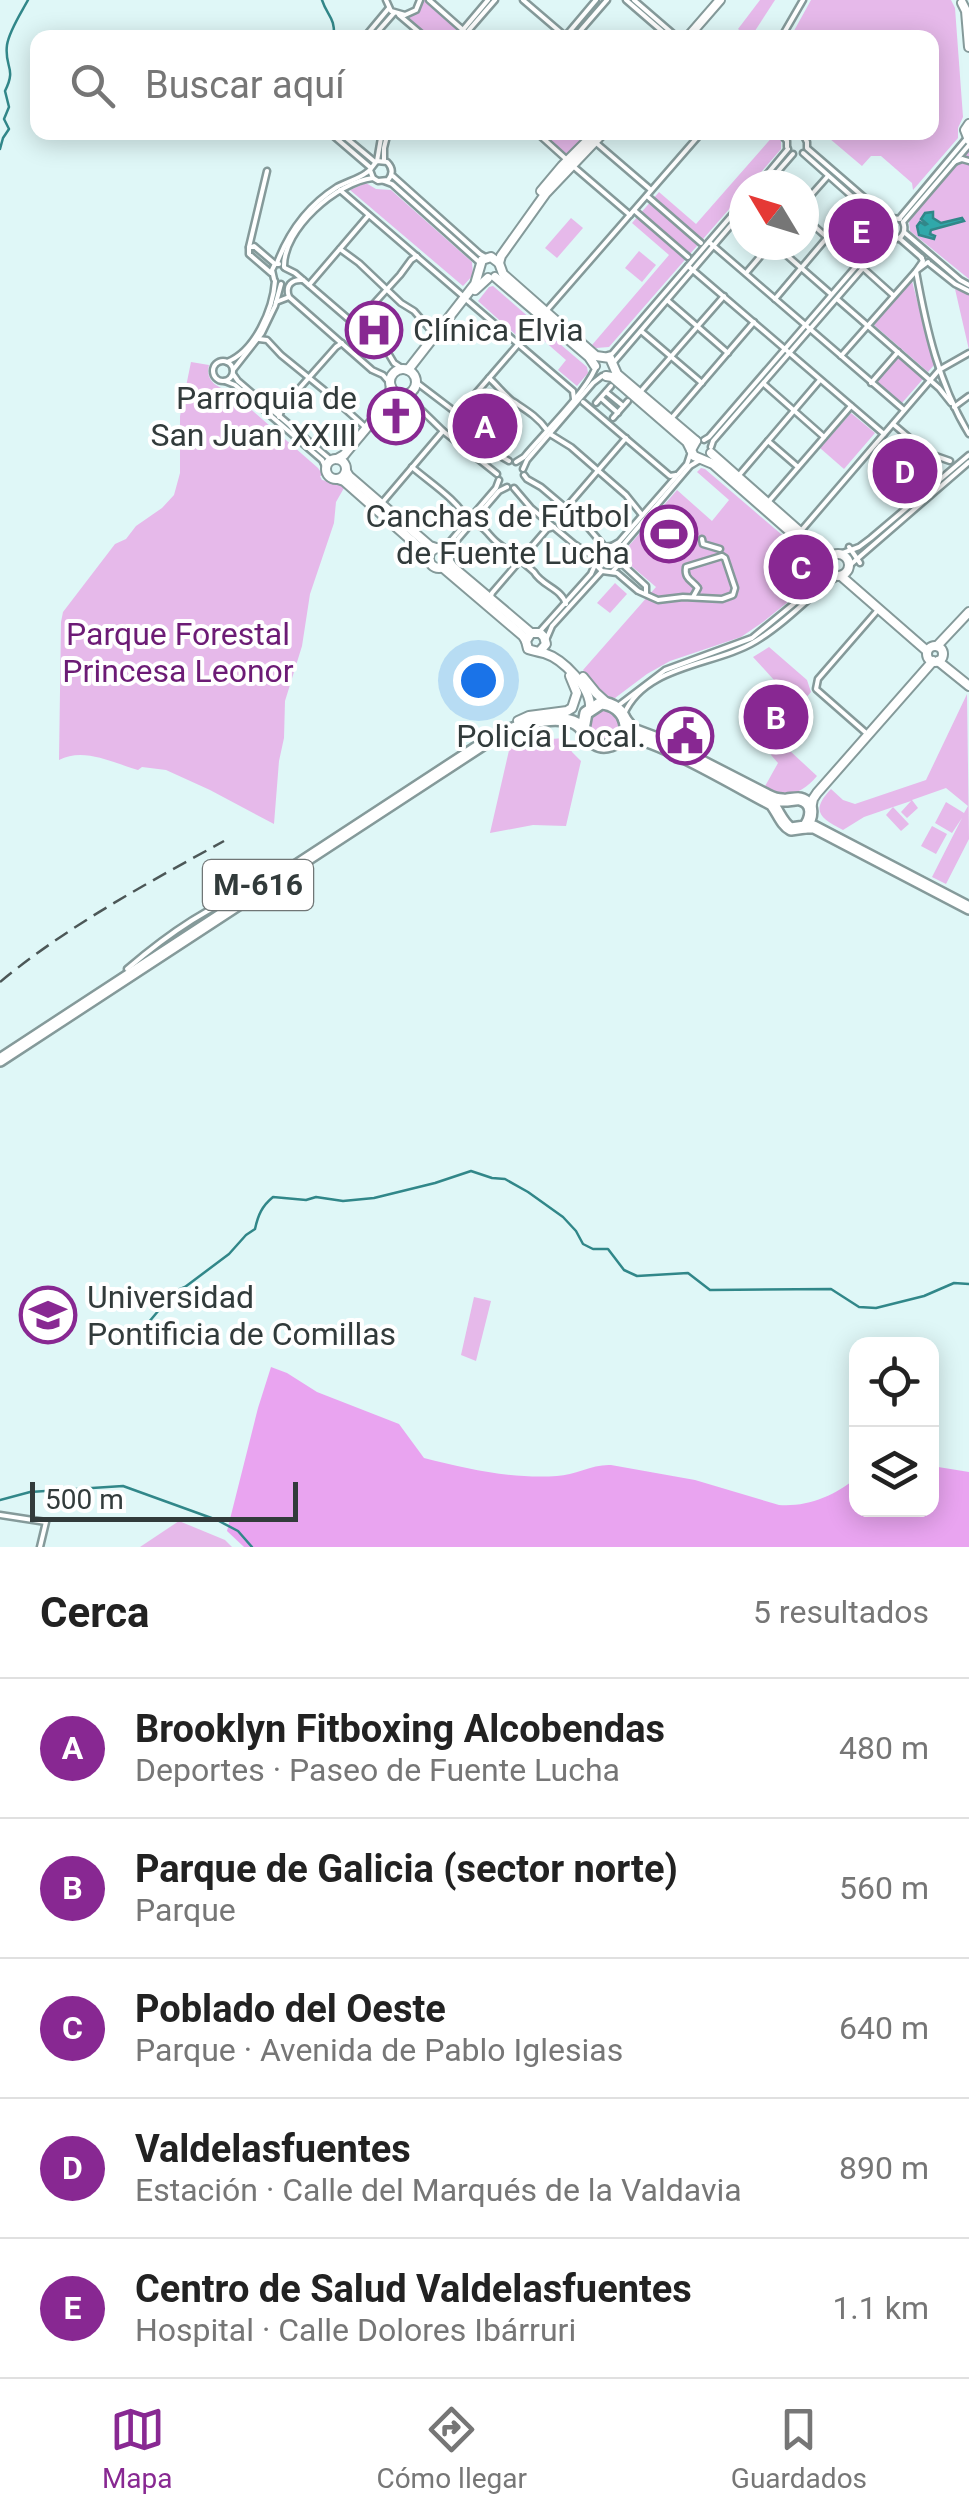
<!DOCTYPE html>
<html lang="es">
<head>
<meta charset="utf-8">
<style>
	:root { --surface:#fff; --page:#f6f6f6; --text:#222; --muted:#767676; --line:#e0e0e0; --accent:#882892 }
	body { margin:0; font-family:Roboto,sans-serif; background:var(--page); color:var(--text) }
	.controls { position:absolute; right:30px; bottom:30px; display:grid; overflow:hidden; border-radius:20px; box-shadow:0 5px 25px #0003 }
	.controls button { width:90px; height:90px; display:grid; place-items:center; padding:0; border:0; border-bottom:2px solid var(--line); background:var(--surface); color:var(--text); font:50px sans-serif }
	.compass { position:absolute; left:729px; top:170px; width:90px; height:90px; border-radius:50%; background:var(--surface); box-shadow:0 5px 25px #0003; rotate:308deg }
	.scale { position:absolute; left:30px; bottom:25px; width:268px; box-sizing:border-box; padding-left:10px; border:5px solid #323b3b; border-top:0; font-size:28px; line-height:35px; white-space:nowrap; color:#323b3b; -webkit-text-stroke:8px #fff; paint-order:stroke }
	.you { position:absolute; left:478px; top:680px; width:35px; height:35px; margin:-25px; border:8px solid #fff; border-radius:50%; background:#1a73e8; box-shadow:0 0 0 15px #1a73e833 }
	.badge { display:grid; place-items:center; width:65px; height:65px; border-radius:50%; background:var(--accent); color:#fff; font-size:32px; font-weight:700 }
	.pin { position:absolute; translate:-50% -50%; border:5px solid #fff; box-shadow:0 2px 10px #0006 }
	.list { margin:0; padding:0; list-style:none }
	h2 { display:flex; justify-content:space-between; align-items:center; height:130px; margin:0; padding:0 40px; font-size:42px }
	h2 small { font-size:32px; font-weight:400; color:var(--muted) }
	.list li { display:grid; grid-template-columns:65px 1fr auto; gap:30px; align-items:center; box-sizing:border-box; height:140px; padding:0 40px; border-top:2px solid var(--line) }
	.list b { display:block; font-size:38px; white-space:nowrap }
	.list p { margin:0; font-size:32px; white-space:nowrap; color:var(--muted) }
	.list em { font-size:32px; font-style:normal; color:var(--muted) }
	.icon { flex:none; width:55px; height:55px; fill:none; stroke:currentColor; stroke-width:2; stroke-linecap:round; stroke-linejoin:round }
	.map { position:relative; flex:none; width:969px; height:1547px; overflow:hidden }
	.search { position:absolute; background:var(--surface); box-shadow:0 5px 25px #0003; left:30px; right:30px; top:30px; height:110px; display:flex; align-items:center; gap:25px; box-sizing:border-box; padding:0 35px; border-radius:20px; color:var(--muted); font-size:38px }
	.sheet { height:830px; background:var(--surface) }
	nav { display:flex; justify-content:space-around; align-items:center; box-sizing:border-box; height:140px; border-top:2px solid var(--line); background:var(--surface); font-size:28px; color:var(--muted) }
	nav a { display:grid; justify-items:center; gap:5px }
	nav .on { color:var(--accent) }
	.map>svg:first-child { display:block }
	.green { fill:#e6b9ea }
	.forest { fill:#e9a4f0 }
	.water { fill:#30a8aa; stroke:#318789; stroke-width:2.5 }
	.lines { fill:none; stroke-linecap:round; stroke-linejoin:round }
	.stream { stroke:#318789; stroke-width:2.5 }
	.street-casing { stroke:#859a9a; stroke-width:9 }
	.secondary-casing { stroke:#859a9a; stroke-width:12 }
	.highway-casing { stroke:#859a9a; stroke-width:16 }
	.street { stroke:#fff; stroke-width:4 }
	.secondary { stroke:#fff; stroke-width:8 }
	.highway { stroke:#fff; stroke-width:11 }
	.rail { stroke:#4c5757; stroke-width:2.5; stroke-dasharray:15 8; stroke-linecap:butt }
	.labels { text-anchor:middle; stroke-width:8; stroke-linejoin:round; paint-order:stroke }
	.shield { fill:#fff; stroke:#707676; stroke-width:2.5 }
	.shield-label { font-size:30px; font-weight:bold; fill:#323b3b }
	.poi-label { font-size:32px; fill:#323b3b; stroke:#fff; text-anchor:end }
	.park-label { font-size:32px; fill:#6c1b75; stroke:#fff }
</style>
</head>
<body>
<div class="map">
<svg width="969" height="1547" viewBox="0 0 969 1547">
	<rect width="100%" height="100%" fill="#dff7f7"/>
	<g class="green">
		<path d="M422 0H427L460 29 453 37H430L404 16 416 10Z"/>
		<path d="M760 0H775L751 37H748L738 29Z"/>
		<path d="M811 0H951L955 8 963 117 958 128V138L913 190 912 183 881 156H871L862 166 823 133 932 132V38H790Z"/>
		<path d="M540 133H580L586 138 567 157Z"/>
		<path d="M774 135 781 141V149L750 185H744V192L609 347 596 348 592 345 669 255 632 223 659 192 696 224Z"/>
		<path d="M969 150V279L910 231 909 221Z"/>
		<path d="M366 183 376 189 391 190 472 262 473 275 463 286 350 190Z"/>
		<path d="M571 218 583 228 557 258 545 248Z"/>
		<path d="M639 251 656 265 642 282 625 268Z"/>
		<path d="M912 281 934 365 928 372 874 325Z"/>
		<path d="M493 286 531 319 516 335 478 301 489 287Z"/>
		<path d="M955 289 969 294V350Z"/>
		<path d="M540 327 587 367 588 373 577 386 558 370 566 360 535 333Z"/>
		<path d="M894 353 923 379 902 403 873 378Z"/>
		<path d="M191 362 209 365C205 381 217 387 230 391L318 468 323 475 320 476 322 480 340 484 344 488 336 502 334 523 310 594 302 646 285 701 284 738 279 761 274 824 210 790 166 770 142 767 138 770C113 763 84 747 59 760L61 622 63 612 115 544 126 539 136 526 162 508 174 495 180 473V416Z"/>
		<path d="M851 413 875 433 844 469 820 448Z"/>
		<path d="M701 468 705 469 822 569 820 576 763 622 741 637 670 661 647 674 615 698 604 696 583 670 656 587 629 564 627 548 677 490 712 521 729 500 697 472Z"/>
		<path d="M615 583 627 594 610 613 597 603Z"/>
		<path d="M769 647 807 680 811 692 787 720 789 750 817 776C801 795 787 798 764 788L778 763 771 755 776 739 761 721 765 699 774 680 753 657Z"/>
		<path d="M967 694 969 839 946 884 932 877 962 818 952 833 935 823 946 802 964 813 968 806 946 788 912 800 918 808 907 818 901 812 911 801 893 807 909 824 901 831 886 815 893 807 864 817 843 830C820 818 810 811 831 789L843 800 855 804 926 780Z"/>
		<path d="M601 706 617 711 622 728 616 738 605 743 588 735 587 717Z"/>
		<path d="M565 738 572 752 581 761 566 826 533 825 490 833 510 746 536 740Z"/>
		<path d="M932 826 947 834 936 854 921 846Z"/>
		<path d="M474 1297 491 1301 476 1361 461 1355Z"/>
		<path d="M179 1521 225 1540 232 1547H140Z"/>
	</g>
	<path class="forest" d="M271 1367 287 1373 317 1392 399 1424 424 1458C468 1469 511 1479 557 1476 575 1475 593 1464 611 1465L695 1480 779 1505C808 1507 834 1496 856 1478V1510H932V1466L969 1472V1547H244L227 1531 258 1408Z"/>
	<path class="water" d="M933 212V218L941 223 962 218 964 221 931 230 930 234 935 236 934 239 919 235 917 226 920 222 925 225 927 224 921 219 925 213Z"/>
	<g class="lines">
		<g class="stream">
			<path d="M322 0C328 18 335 16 334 38"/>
			<path d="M0 149 3 138 9 129 4 119 9 107 5 91C17 67 4 68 7 45 9 31 21 13 28 0"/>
			<path d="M143 1299 175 1291"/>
			<path d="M124 1336 143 1329 175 1291 185 1287 229 1254 246 1235 255 1229C258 1215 262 1206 273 1197L306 1200 316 1197 343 1201 374 1198 435 1183 471 1171 492 1178 505 1179 528 1192 563 1217 576 1231 583 1244 593 1249H608L624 1270 637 1276 688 1273 710 1290 831 1289 859 1307 876 1308 924 1296 954 1283 969 1284"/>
			<path d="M0 1500 30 1492 123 1486 217 1520 238 1531 252 1547"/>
		</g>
		<g class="street-casing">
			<g id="street">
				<path d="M386 0 391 11 405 15 416 10 420 0"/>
				<path d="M429 0 472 38"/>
				<path d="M523 0 565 36"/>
				<path d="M626 0 670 38"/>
				<path d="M634 0 678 38"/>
				<path d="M399 15 426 38"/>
				<path d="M364 38 389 8"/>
				<path d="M372 38 394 13"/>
				<path d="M456 38 488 0"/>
				<path d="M462 38 495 0"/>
				<path d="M564 38 596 0"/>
				<path d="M574 38 607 0"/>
				<path d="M781 38 803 0"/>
				<path d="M329 132 371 168"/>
				<path d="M339 132 375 162"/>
				<path d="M536 132 566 159"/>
				<path d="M779 132 787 141V147"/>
				<path d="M790 132 804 136 807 142V148L889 219"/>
				<path d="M594 141 651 190"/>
				<path d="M803 153 884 225"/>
				<path d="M377 161 382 132"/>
				<path d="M384 161V148L388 132"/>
				<path d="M954 162 962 159 969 161"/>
				<path d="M573 166 630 215"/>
				<path d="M393 176 480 254 487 258"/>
				<path d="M384 181 392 184 479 262"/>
				<path d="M758 185 788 149"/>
				<path d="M766 185 793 154"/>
				<path d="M340 190 464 297"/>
				<path d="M647 196 701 243"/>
				<path d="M804 203 828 176"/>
				<path d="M635 211 688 257"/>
				<path d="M804 217 857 264"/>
				<path d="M899 219 967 138"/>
				<path d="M903 222 969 145"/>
				<path d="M904 232 960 280 969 285"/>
				<path d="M884 234 883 228 886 221 892 218 900 219"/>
				<path d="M888 237 897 239C904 236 906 229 903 222"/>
				<path d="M899 238 922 258"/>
				<path d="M709 242 904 410"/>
				<path d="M775 245 831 294"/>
				<path d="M249 247 267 171"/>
				<path d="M340 249 359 263 401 303 414 311 435 335"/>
				<path d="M928 262 916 271C926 327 939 385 969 434"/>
				<path d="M277 263C289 231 307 206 337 187 346 182 358 179 366 173 371 170 373 165 377 161L387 162C393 168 393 174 388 180L378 181 373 178 370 170"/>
				<path d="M930 264 955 284 969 291"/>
				<path d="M688 266 884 434"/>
				<path d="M284 267C283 229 337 182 373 178"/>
				<path d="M285 268 295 273 388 353 394 363 403 369"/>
				<path d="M863 268 893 295"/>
				<path d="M747 272 770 245"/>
				<path d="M271 273 249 254V248L254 246 275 264"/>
				<path d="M274 279 272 270 275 264H279"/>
				<path d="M309 285 368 216"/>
				<path d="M289 297C285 286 291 279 303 280"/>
				<path d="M775 299 858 201"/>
				<path d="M837 299 939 388 951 403"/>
				<path d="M667 300 728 353"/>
				<path d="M468 301 573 391 574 399"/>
				<path d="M276 302 289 297 372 370 383 375 390 383"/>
				<path d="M547 310 702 132"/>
				<path d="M358 327V321L400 275 411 260 417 256"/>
				<path d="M641 331 702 383"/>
				<path d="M259 339 267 340 281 355 324 390 364 426"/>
				<path d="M608 355 612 354 744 201"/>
				<path d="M841 356 916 271 923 261 921 257"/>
				<circle cx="223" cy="371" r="10"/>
				<path d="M227 362C255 351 273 309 275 281"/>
				<path d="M614 362 744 210"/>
				<path d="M233 370 262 333 275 306 281 284"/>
				<path d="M233 374 238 381 331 460"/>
				<path d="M489 378C497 385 507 398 514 402 526 410 538 417 547 430"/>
				<path d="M225 381 235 385 322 460 326 468"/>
				<path d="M416 382 458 414 491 442 502 457 509 461"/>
				<path d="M871 383 898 352"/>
				<path d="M764 384 824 437"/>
				<path d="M641 391 724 296"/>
				<path d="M606 392 622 405"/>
				<path d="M405 394 443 431 497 474"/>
				<path d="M601 398 618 413"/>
				<path d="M583 402 670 476 676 475"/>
				<path d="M596 403 611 386"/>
				<path d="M954 407 969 396"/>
				<path d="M458 414 540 319"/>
				<path d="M279 417 282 408 336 347 342 343"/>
				<path d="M613 418 628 401"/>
				<path d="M670 420 754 322"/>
				<path d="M893 424 926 452 936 463"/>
				<path d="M550 434 571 447 626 495 642 515"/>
				<path d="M704 440 709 437 884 234"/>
				<path d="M768 441 798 467"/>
				<path d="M711 447 713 441 889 238"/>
				<path d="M930 454 950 461"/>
				<path d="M516 462 524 457C543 434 584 394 595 369"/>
				<path d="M412 467C429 482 458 500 468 521"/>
				<path d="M523 469 527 460 593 383 602 376"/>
				<path d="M740 474 820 380"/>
				<path d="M524 475 527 479 541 487 586 525 604 546"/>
				<path d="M514 488 531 508 574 544 592 556"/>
				<path d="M916 491 915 483 922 476 927 464"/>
				<path d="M769 501 851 406"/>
				<path d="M381 504 443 431"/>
				<path d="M569 511 570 503 626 438"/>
				<path d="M472 523C486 526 488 536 499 544 511 553 523 562 534 572 542 586 561 588 566 604"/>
				<path d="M800 532 939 370 969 353"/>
				<path d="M702 539 703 544 720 549"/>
				<path d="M612 546 619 542 687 464 691 452"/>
				<path d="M849 547 860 563"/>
				<path d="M441 548 448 544 496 488 499 480"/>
				<path d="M620 553 612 546 601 547 595 554V564L602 571 617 573 638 591 658 600 683 597 722 599 733 595 735 588 725 558 722 556 686 567C684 579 692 580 698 588L693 597"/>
				<path d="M840 554 859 547 871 538 969 455"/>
				<path d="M448 555 451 547 499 491 507 487"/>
				<path d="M622 564 646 586V593"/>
				<path d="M849 566 969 462"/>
				<path d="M613 571 621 562 620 553 623 545 690 466 700 460"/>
				<path d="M490 599 492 593 547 529 554 527"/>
				<path d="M541 630 591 574 595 565"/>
				<path d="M546 640 552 626 602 571"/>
				<path d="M619 705 665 670 752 638 824 579 829 570"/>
				<path d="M624 714C646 664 715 666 756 641 782 625 805 602 828 582L839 576"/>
				<path d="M865 732 816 689 818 679 877 611"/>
				<path d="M127 969C162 939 205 907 249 892"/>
				<path d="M0 1515 46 1522 40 1547"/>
			</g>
		</g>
		<g class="secondary-casing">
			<g id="secondary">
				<path d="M962 3 966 11 969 47"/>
				<path d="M687 38 720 0"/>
				<path d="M969 124 965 130 969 140"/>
				<path d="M541 191 562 166 596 132"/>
				<path d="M499 263 501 256 546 193 604 132"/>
				<path d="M495 277 589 357 595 366"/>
				<path d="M475 290 488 278"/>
				<circle cx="403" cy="382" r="13"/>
				<path d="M408 370 475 284 482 260 491 257 499 263 503 274 596 356 610 358 617 374 696 441"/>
				<path d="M606 376 612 377 687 442 691 450"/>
				<path d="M696 441 691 450 694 456 713 464 827 564"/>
				<path d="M711 453 814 544 831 555"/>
				<path d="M337 459 344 455C358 437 386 409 391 387"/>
				<circle cx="336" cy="469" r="10"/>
				<path d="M346 471 349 476 430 546 436 548"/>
				<path d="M338 479 344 481 429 556"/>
				<circle cx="439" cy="558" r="10"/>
				<circle cx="838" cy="565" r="11"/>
				<path d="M448 560 453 567 531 633"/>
				<path d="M442 567 523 636 526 641"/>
				<path d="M841 576 927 651"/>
				<path d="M937 646 969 612"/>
				<circle cx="935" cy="654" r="8"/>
				<path d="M540 651 546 644 544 637 540 633H531L526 641 528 649C534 651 539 652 544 653 563 659 592 688 590 709"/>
				<path d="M938 661 969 686"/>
				<path d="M583 677 596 693 607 703"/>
				<path d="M518 721 529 716 567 711 572 708 577 693 570 676"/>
				<path d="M811 809 813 799 817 793 933 661"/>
			</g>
		</g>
		<g class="highway-casing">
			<g id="highway">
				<path d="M622 736C650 733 742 789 772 804 779 813 782 824 791 829L805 827C812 818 815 803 800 799 796 798 786 801 783 800 775 800 772 798 766 795L657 739 633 730 625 720"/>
				<path d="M805 827H814L969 908"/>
				<path d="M0 1060 489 740C512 728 546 713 573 722 588 727 589 752 611 745 637 736 626 704 601 703L586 713 583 729"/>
			</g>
		</g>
		<use href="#street" class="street"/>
		<use href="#secondary" class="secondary"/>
		<use href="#highway" class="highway"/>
		<path class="rail" d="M0 982C69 925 146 884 224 841"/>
	</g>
	<defs>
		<g id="hospital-ring" transform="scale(2.875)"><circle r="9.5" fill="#fff" stroke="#882892" stroke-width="1.5"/><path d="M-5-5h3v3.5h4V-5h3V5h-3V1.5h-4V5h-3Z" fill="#882892"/></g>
		<g id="church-ring" transform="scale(2.875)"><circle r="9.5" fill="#fff" stroke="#882892" stroke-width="1.5"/><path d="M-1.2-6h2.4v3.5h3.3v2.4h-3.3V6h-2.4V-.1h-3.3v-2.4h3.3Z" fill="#882892"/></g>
		<g id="stadium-ring" transform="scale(2.875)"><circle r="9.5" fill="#fff" stroke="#882892" stroke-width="1.5"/><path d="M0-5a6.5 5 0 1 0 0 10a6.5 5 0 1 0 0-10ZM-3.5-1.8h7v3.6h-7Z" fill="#882892"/></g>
		<g id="civic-ring" transform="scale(2.875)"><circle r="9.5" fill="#fff" stroke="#882892" stroke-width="1.5"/><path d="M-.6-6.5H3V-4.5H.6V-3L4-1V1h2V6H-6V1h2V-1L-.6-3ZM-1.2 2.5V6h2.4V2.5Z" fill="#882892"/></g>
		<g id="university-ring" transform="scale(2.875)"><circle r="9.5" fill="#fff" stroke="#882892" stroke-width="1.5"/><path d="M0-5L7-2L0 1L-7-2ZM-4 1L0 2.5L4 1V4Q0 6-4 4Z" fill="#882892"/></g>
	</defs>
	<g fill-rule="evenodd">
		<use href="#hospital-ring" x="374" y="330"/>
		<use href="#church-ring" x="396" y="416"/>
		<use href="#stadium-ring" x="669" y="534"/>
		<use href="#civic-ring" x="685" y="736"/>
		<use href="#university-ring" x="48" y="1315"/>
	</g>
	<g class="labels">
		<rect class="shield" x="203" y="860" width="110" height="50" rx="8"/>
		<g class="shield-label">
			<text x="258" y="895">M-616</text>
		</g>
		<g class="poi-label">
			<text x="413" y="341" text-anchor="start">Clínica Elvia</text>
			<text x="357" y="409">Parroquia de<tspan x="357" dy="37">San Juan XXIII</tspan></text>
			<text x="630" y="527">Canchas de Fútbol<tspan x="630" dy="37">de Fuente Lucha</tspan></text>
			<text x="646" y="747">Policía Local.</text>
			<text x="87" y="1308" text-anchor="start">Universidad<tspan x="87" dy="37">Pontificia de Comillas</tspan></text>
		</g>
		<g class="park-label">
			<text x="178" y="645">Parque Forestal<tspan x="178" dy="37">Princesa Leonor</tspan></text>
		</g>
	</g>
</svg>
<div class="controls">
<button><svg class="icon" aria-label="locate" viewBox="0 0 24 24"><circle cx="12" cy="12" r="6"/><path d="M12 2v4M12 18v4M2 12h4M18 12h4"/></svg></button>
<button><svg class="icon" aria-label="layers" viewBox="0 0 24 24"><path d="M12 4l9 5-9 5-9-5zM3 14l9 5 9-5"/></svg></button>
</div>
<svg class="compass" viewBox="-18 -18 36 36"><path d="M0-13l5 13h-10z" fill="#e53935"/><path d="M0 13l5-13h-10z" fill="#767676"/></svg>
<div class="scale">500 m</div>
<div class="you"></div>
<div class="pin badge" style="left:485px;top:426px">A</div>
<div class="pin badge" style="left:776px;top:717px">B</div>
<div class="pin badge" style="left:801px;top:567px">C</div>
<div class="pin badge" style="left:905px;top:471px">D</div>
<div class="pin badge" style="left:861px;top:231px">E</div>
<div class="search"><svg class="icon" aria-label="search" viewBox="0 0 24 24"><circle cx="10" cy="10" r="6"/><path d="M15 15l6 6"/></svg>Buscar aquí</div>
</div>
<section class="sheet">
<h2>Cerca<small>5 resultados</small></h2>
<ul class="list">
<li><span class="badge">A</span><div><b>Brooklyn Fitboxing Alcobendas</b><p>Deportes · Paseo de Fuente Lucha</p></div><em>480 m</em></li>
<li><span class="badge">B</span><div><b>Parque de Galicia (sector norte)</b><p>Parque</p></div><em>560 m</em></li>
<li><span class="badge">C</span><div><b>Poblado del Oeste</b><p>Parque · Avenida de Pablo Iglesias</p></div><em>640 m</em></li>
<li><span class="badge">D</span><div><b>Valdelasfuentes</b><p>Estación · Calle del Marqués de la Valdavia</p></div><em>890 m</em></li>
<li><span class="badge">E</span><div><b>Centro de Salud Valdelasfuentes</b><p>Hospital · Calle Dolores Ibárruri</p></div><em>1.1 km</em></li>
</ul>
</section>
<nav>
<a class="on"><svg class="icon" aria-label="map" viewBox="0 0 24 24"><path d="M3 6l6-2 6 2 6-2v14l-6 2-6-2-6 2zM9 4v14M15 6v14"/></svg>Mapa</a>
<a><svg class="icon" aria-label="directions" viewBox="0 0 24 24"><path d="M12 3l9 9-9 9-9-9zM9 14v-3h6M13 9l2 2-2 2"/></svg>Cómo llegar</a>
<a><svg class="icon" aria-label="saved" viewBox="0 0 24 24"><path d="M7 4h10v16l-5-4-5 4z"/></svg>Guardados</a>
</nav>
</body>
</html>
